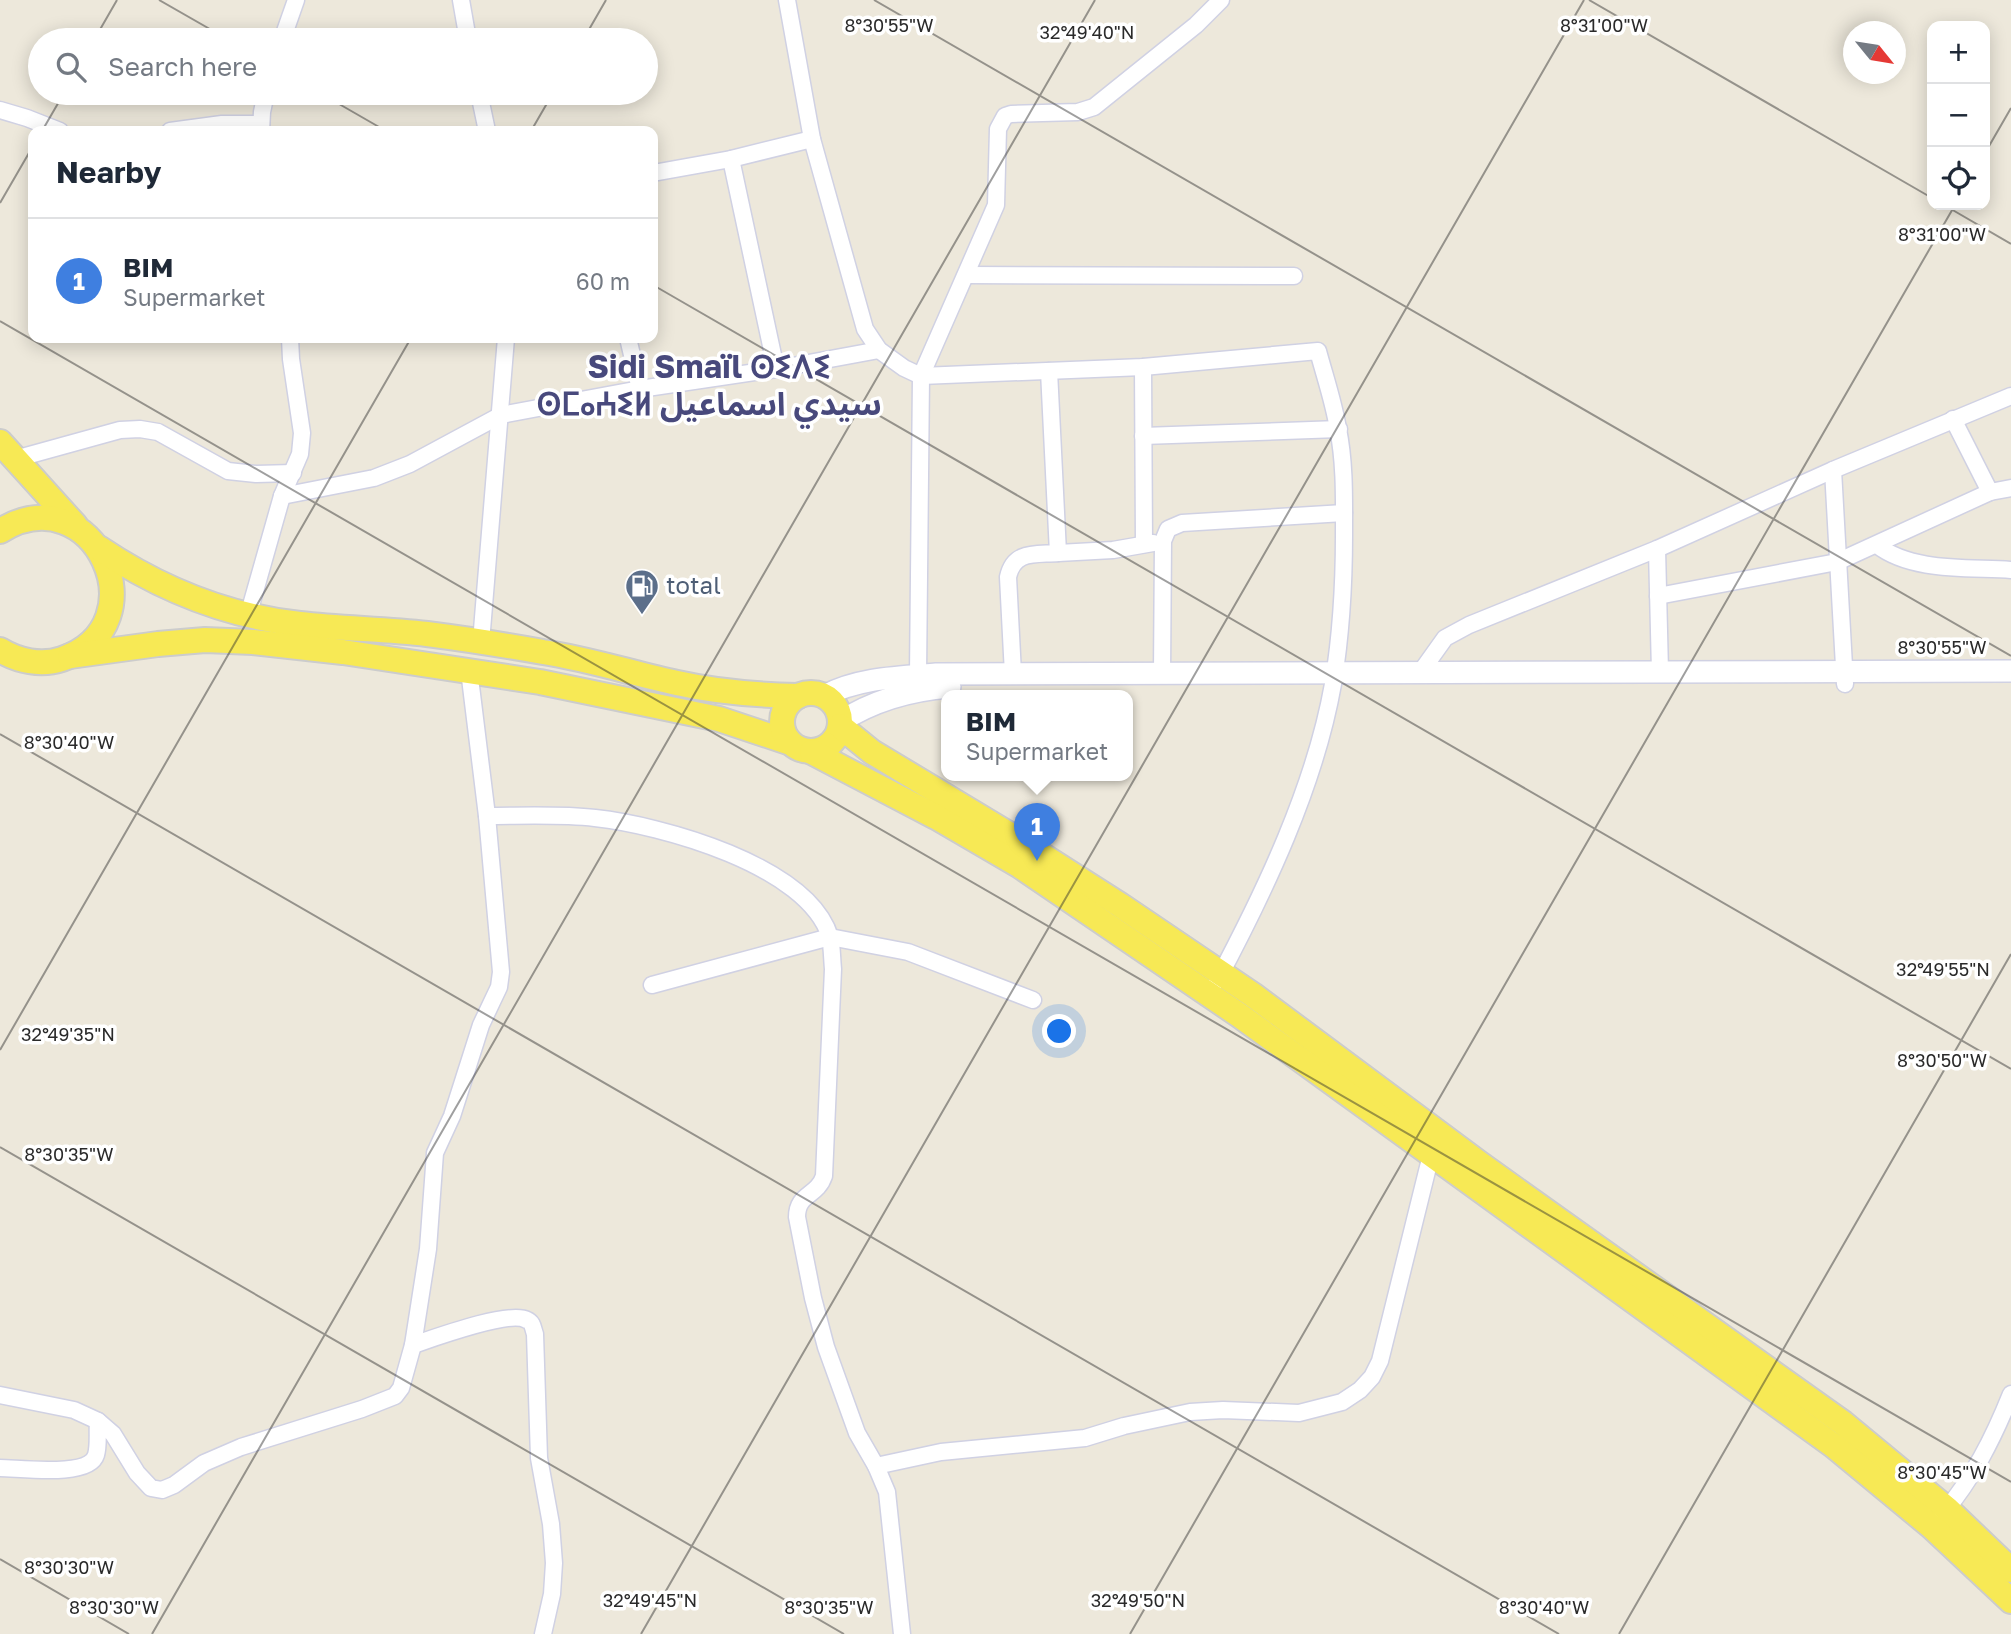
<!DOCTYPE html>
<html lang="en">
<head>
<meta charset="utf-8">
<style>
	:root { --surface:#fff; --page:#f2f2f3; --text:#1f2937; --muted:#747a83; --line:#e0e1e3; --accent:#7c3aed }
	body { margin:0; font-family:"Golos Text","Noto Sans Arabic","Noto Sans Tifinagh",sans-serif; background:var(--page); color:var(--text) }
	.controls { position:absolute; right:21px; top:21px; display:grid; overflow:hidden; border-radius:14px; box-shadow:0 4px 18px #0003 }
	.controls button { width:63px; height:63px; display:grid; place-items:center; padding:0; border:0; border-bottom:2px solid var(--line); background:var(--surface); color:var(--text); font:35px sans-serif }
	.compass { position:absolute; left:1843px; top:21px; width:63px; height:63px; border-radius:50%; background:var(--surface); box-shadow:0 4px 18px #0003; rotate:120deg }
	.you { position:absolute; left:1060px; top:1032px; width:24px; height:24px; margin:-18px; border:5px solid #fff; border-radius:50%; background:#1a73e8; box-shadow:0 0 0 10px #1a73e833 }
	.badge { display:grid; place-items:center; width:46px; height:46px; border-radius:50%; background:var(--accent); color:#fff; font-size:23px; font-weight:700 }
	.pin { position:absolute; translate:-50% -58px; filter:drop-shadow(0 2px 4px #0008) }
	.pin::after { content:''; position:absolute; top:37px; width:24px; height:21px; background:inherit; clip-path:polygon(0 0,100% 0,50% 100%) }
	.popup { position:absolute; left:941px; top:690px; width:192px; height:91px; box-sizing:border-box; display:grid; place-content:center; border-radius:14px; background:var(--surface); filter:drop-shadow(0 2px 5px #0005); font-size:23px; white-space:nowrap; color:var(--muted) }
	.popup b { font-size:26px; color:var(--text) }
	.popup::after { content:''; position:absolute; left:50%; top:100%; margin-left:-14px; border:14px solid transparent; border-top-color:var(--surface) }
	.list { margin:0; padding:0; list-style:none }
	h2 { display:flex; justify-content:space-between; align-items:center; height:91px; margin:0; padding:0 28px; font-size:30px }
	h2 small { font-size:23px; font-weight:400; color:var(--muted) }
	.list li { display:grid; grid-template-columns:46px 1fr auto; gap:21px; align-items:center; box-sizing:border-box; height:126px; padding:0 28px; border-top:2px solid var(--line) }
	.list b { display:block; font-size:26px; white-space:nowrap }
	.list p { margin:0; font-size:23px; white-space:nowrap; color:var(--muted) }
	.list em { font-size:23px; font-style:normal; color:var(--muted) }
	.icon { flex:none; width:38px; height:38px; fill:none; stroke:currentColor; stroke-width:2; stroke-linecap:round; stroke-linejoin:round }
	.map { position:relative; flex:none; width:2011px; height:1634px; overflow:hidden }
	.search { position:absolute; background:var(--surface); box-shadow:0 4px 18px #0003; left:28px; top:28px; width:630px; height:77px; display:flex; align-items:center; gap:18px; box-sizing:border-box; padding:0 24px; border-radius:38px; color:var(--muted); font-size:26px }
	.panel { position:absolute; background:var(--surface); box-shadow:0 4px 18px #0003; left:28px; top:126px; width:630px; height:217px; border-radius:14px }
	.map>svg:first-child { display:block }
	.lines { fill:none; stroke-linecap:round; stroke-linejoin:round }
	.street-casing { stroke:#d0d1e3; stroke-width:19 }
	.secondary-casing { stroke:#d0d1e3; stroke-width:24 }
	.primary-casing { stroke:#ccc; stroke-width:28 }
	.street { stroke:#fff; stroke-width:16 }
	.secondary { stroke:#fff; stroke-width:21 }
	.primary { stroke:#f7e955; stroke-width:24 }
	.ticks { fill:none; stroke:#2a2a2a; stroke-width:2; stroke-opacity:0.45 }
	.labels { text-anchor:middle; stroke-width:7; stroke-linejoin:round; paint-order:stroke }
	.service-label { font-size:24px; fill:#4e5e75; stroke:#fff; text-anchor:start }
	.district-label { font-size:32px; font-weight:bold; fill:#48497c; stroke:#fff }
	.ticks-label { font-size:18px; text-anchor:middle; fill:#2a2a2a; stroke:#fff; stroke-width:7; stroke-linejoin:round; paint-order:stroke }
</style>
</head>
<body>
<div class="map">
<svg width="2011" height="1634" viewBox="0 0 2011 1634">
	<rect width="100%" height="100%" fill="#ede8db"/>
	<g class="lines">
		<g class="street-casing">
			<g id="street">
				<path d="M461 0 468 40"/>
				<path d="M787 0 812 139 865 329 879 350 904 368 921 376 1143 367 1318 351C1325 377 1334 403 1338 429 1345 463 1344 500 1344 535 1344 585 1341 635 1333 684 1315 786 1265 891 1217 981"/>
				<path d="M282 40 296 0"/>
				<path d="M479 93 487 131"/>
				<path d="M0 110 27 118 60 131"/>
				<path d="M170 131 222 124H261"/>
				<path d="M261 131 262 112 266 93"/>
				<path d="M731 159 776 369"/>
				<path d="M653 173 731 159 812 139"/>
				<path d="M967 275 1294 276"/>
				<path d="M628 338 640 389 776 369 879 350"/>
				<path d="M1143 367 1144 544"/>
				<path d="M1953 419 1990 492"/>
				<path d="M1143 436 1339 429"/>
				<path d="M15 459 120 430 140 429 158 432 228 471 256 474 293 473"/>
				<path d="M1833 470 1845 684"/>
				<path d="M282 496 374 478 410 464 501 415 640 389"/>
				<path d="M1877 545C1911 572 1969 567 2011 570"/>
				<path d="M1657 549 1660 672"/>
				<path d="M1058 553 1113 550 1153 543"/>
				<path d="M1658 596 1837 562 1990 492 2011 488"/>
				<path d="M248 616 282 496 300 454 302 433 291 359 290 338"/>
				<path d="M481 642 506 338"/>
				<path d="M1162 673 1163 541 1168 529 1182 523 1344 513"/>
				<path d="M1420 673 1445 638 1469 625 1657 549 1833 470 2011 396"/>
				<path d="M1013 674 1008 577C1014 550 1035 555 1058 553L1049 371"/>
				<path d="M918 676 921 376 996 205 998 129 1005 116 1011 114 1078 112 1094 107 1196 25 1221 0"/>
				<path d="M487 816C523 816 559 814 595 818 660 825 808 865 830 937 832 946 832 959 833 969L824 1176C817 1197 797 1193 797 1217L813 1298 826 1347 857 1433 876 1466 887 1492 902 1634"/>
				<path d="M652 985 830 937 908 952 1033 1000"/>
				<path d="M413 1345C434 1338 510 1310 527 1320 533 1322 533 1329 535 1334L539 1458 551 1524 554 1563 552 1594 543 1634"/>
				<path d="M0 1395 74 1410 98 1421 113 1434 137 1473 151 1488 162 1490 174 1485 204 1463 241 1447 362 1409 395 1396 401 1388 413 1345 428 1249 435 1153 452 1116 481 1025 499 987 501 972 487 816 469 670"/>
				<path d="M876 1466 941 1452 1085 1438 1124 1426 1190 1412 1223 1410 1299 1413 1342 1402 1360 1390 1372 1377 1380 1361 1431 1155"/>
				<path d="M0 1468C20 1468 89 1478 96 1455 99 1445 97 1431 98 1421"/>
				<path d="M1942 1515C1973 1478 1993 1439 2011 1394"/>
			</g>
		</g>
		<g class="secondary-casing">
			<g id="secondary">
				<path d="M824 696C858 678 898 677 936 674L2011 671"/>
				<path d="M840 722C874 700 911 690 950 687"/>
			</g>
		</g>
		<g class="primary-casing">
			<g id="primary">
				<path d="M0 442 75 525"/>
				<path d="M0 531C94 473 163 625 62 659 41 666 18 661 0 650"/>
				<path d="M99 548C160 589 226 616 300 624 342 629 385 629 427 634 466 639 504 645 543 652 588 659 632 673 677 683 717 692 757 695 798 696"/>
				<path d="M70 656 158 644 205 640 253 642 343 652 540 682 719 719 788 742"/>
				<circle cx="811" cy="722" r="29"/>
				<path d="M840 726 872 752 1015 838 1120 905 1253 995 1480 1164 1843 1423 1947 1509 2011 1570"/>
				<path d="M812 752 936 817 1020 866 1239 1015 1834 1446 1932 1527 2011 1601"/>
			</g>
		</g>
		<use href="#street" class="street"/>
		<use href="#secondary" class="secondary"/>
		<use href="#primary" class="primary"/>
	</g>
	<path class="ticks" d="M159 0 229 40M874 0 2011 656M1589 0 1932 198M94 40 117 0M583 40 606 0M320 93 386 131M42 131 64 93M531 131 553 93M1985 153 2011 108M0 203 33 146M1944 205 2011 244M653 285 2011 1069M0 321 2011 1482M0 734 1559 1634M0 1050 411 338M0 1147 844 1634M0 1559 129 1634M152 1634 1095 0M641 1634 1584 0M1130 1634 1955 205M1619 1634 2011 954"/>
	<defs>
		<g id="fuel-pin" transform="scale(1.75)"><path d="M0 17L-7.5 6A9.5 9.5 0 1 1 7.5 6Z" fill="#5c6f8a" stroke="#fff"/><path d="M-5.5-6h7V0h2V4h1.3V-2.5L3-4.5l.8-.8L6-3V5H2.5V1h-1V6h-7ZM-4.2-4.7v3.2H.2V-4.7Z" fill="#fff"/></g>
	</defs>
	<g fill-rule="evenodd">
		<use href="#fuel-pin" x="642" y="586"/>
	</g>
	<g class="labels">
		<g class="service-label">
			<text x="666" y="594">total</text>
		</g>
		<g class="district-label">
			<text x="709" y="378">Sidi Smaïl ⵙⵉⴷⵉ<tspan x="709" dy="37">ⵙⵎⴰⵄⵉⵍ سيدي اسماعيل</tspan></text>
		</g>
	</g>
	<g class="ticks-label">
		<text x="1604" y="32">8°31'00"W</text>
		<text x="889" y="32">8°30'55"W</text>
		<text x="1087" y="39">32°49'40"N</text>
		<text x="1942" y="241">8°31'00"W</text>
		<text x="1942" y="654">8°30'55"W</text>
		<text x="69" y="749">8°30'40"W</text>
		<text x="1943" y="976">32°49'55"N</text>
		<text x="68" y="1041">32°49'35"N</text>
		<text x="1942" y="1067">8°30'50"W</text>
		<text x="69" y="1161">8°30'35"W</text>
		<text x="1942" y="1479">8°30'45"W</text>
		<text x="69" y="1574">8°30'30"W</text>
		<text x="650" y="1607">32°49'45"N</text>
		<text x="1138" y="1607">32°49'50"N</text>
		<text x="114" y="1614">8°30'30"W</text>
		<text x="829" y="1614">8°30'35"W</text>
		<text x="1544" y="1614">8°30'40"W</text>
	</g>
</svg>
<div class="controls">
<button>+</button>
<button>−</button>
<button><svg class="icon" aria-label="locate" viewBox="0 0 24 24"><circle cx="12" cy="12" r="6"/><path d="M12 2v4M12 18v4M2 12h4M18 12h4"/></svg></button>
</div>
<svg class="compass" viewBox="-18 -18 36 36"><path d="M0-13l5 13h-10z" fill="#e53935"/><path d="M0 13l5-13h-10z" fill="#747a83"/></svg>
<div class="you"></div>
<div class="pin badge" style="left:1037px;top:861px;background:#3f7fe0">1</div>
<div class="popup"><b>BIM</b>Supermarket</div>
<div class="search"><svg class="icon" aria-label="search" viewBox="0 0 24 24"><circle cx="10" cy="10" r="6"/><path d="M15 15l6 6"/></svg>Search here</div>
<section class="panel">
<h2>Nearby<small></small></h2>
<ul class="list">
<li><span class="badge" style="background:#3f7fe0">1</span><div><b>BIM</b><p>Supermarket</p></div><em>60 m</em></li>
</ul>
</section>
</div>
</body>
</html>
